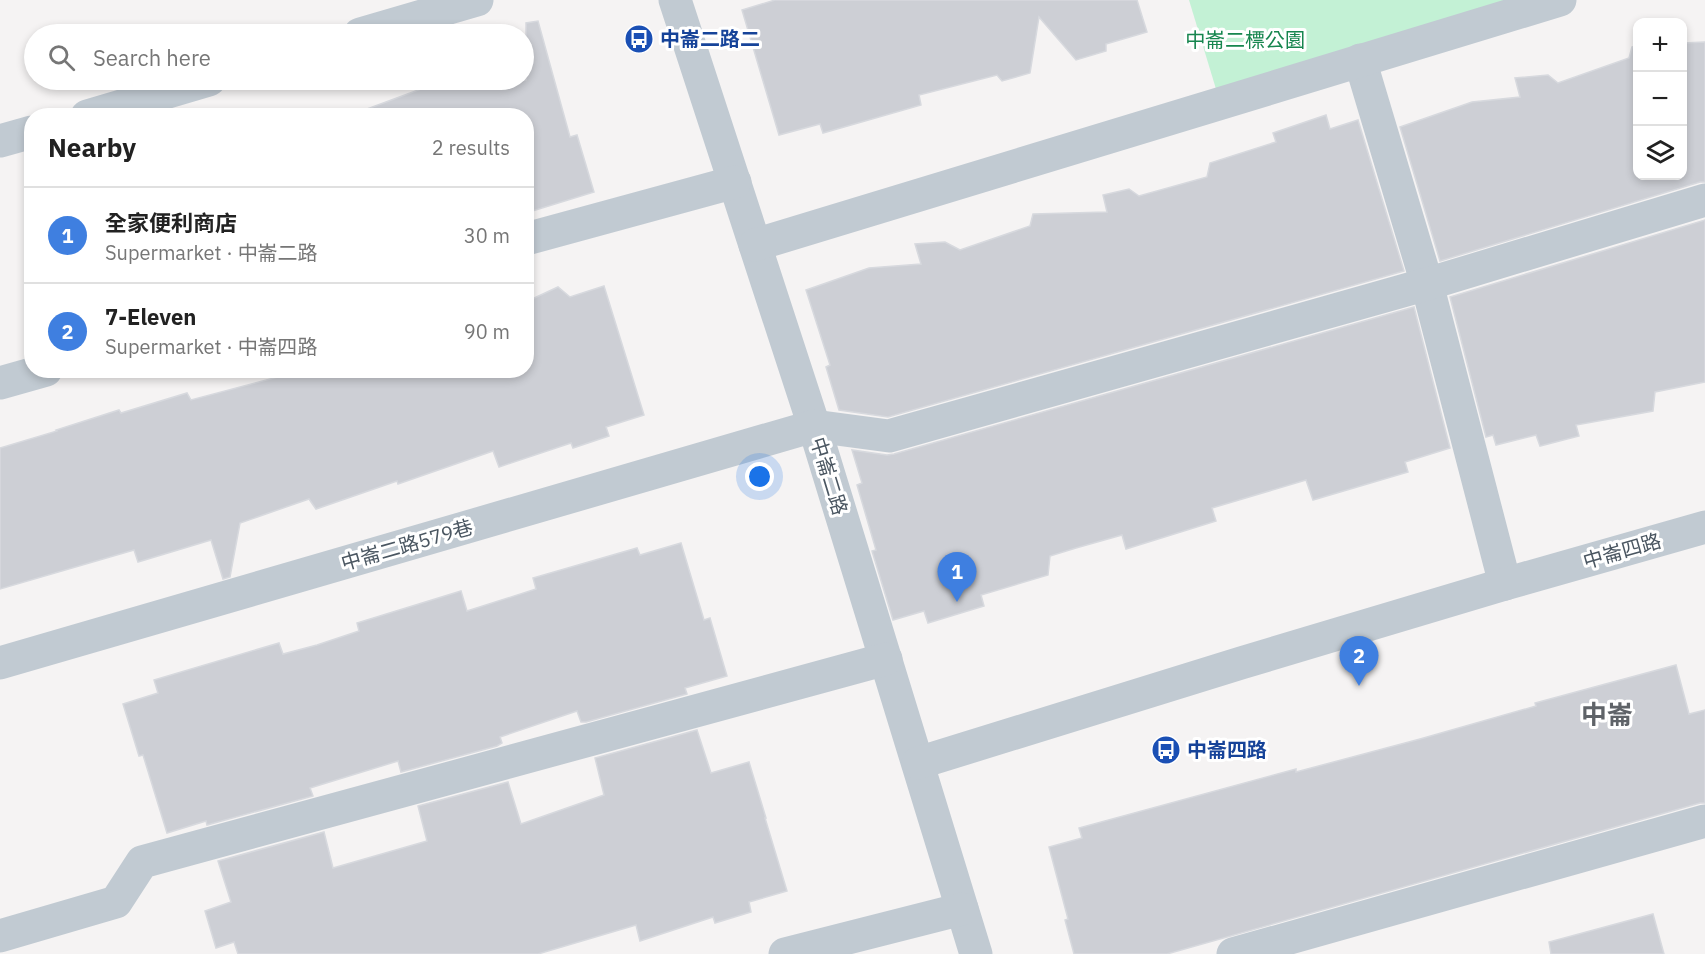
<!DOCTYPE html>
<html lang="en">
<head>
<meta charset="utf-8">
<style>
	:root { --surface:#fff; --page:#f6f6f6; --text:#222; --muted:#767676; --line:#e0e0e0; --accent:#1a73e8 }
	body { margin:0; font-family:"IBM Plex Sans","Noto Sans TC",sans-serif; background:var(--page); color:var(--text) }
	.controls { position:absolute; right:18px; top:18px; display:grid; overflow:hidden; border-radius:12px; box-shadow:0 3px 9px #0003 }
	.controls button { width:54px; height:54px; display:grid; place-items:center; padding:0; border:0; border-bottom:2px solid var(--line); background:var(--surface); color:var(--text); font:30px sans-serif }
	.you { position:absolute; left:760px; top:477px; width:21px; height:21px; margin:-15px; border:4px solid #fff; border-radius:50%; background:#1a73e8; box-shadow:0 0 0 9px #1a73e833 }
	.badge { display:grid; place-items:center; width:39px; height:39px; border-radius:50%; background:var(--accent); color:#fff; font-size:20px; font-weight:700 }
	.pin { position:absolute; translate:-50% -50px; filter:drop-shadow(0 2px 3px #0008) }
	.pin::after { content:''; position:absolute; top:32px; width:21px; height:18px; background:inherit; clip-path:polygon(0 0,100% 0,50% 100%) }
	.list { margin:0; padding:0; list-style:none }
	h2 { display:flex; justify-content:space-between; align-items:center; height:78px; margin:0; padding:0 24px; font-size:26px }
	h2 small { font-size:20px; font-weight:400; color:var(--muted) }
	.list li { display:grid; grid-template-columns:39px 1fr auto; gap:18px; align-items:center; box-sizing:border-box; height:96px; padding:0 24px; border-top:2px solid var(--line) }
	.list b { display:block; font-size:22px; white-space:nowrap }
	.list p { margin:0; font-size:20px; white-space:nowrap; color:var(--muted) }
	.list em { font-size:20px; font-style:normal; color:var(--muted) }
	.icon { flex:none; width:33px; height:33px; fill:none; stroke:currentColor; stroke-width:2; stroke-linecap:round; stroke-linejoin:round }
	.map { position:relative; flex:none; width:1705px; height:954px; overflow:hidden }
	.search { position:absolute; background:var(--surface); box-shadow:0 3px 9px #0003; left:24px; top:24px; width:510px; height:66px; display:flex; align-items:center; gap:15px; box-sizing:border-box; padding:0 21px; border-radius:33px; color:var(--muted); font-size:22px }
	.panel { position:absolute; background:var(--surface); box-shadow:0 3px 9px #0003; left:24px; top:108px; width:510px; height:270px; border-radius:24px }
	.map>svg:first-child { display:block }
	.green { fill:#c3f1d5 }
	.building { fill:#cdcfd5; stroke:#d7d9de; stroke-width:1.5 }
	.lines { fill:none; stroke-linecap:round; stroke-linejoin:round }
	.minor { stroke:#c1cad2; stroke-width:33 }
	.labels { text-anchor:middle; stroke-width:6; stroke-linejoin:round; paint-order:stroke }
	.transit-label { font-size:20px; font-weight:bold; fill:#164399; stroke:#fff; text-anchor:start }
	.park-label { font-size:20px; fill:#17864f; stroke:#fff }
	.street-label { font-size:20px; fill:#4a5661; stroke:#fff }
	.district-label { font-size:26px; font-weight:bold; fill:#5f6368; stroke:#fff }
</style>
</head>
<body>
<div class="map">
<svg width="1705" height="954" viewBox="0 0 1705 954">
	<rect width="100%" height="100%" fill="#f5f3f3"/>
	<path class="green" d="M1189 0H1515L1216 89Z"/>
	<g class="building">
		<path d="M775 0H1137L1147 32 1106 44V51L1076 60 1039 17 1030 73 1002 81 997 75 919 95 921 105 823 133 820 124 779 135 742 10Z"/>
		<path d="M538 21 570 137 577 135 594 192 526 213V116H360L359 112 445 80H526V23Z"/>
		<path d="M1705 42V182H1700L1440 261 1400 127 1472 102 1520 97 1515 78 1548 75 1558 83 1629 58 1632 47 1638 46V176H1683V43Z"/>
		<path d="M1326 115 1330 129 1358 120 1404 271 888 417 839 410 826 367 830 365 806 290 869 268 921 264 915 244 945 242 960 250 1030 226 1033 214 1107 212 1103 195 1129 189 1139 196 1207 177 1210 163 1276 142 1273 133Z"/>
		<path d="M1705 220V382L1655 392 1653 411 1576 425 1579 436 1540 446 1536 435 1496 445 1493 435 1486 437 1450 297Z"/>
		<path d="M604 286 644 415 606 427 609 436 573 448 571 443 499 467 493 451 398 484 397 481 316 509 309 499 240 523 230 577 223 579 211 540 138 562 134 550 0 589V448L57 431 56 430 119 410 121 413 187 393 191 400 304 370H526V314L531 312 532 299 558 287 570 297Z"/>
		<path d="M1414 307 1450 448 1405 462 1408 472 1313 500 1306 480 1212 508 1216 521 1126 549 1122 535 1076 548 1050 556 1048 575 981 595 984 606 928 623 924 611 893 620 872 551 876 550 857 485 862 483 852 450 887 455 894 454Z"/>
		<path d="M681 543 704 620 710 618 727 676 685 688 687 694 586 722H581L577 711 500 737 502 743 497 746 401 772 398 761 310 788 313 796 207 825 206 821 167 833 143 755 139 756 123 704 158 693 154 680 279 643 283 654 317 645 359 631 357 623 461 591 467 611 536 589 533 578 637 548 640 555Z"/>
		<path d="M1676 665 1689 714 1705 710V803H1700L1167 954H1074L1065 920 1068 919 1049 847 1082 838 1079 828 1296 769V772L1420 739 1536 706 1535 703Z"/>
		<path d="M697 730 711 773 749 762 766 818H765L787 891 749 902 751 912 715 923 713 917 640 941 636 925 538 954H238L234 942 216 948 205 911 231 902 218 861 324 832 333 868 427 841 418 806 508 782 521 824 604 795 595 758Z"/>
		<path d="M1653 914 1664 954H1551L1549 942Z"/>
	</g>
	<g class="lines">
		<g class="minor">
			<path d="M675 0 814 426 976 954"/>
			<path d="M360 34 477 0"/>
			<path d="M1360 60 1427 284 1505 584"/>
			<path d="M87 116 209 80"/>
			<path d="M0 141 32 132"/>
			<path d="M526 239 735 182"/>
			<path d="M755 245 1560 0"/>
			<path d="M0 383 46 370"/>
			<path d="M0 663 814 426 889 436 1427 284 1705 200"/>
			<path d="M918 763 1241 663 1505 584 1705 527"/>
			<path d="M0 936 116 902 142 862 886 659"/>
			<path d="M785 954 962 909"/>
			<path d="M1233 954 1705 821"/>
		</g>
	</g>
	<defs>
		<g id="bus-disc" transform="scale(1.5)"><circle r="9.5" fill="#1a4fb4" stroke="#fff"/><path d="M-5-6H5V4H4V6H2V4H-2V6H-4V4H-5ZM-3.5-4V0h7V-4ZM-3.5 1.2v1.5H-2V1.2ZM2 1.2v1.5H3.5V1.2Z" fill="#fff"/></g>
	</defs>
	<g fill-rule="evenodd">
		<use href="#bus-disc" x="639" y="39"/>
		<use href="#bus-disc" x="1166" y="750"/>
	</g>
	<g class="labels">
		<g class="transit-label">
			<text x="660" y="46">中崙二路二</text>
			<text x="1187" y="757">中崙四路</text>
		</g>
		<g class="park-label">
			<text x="1245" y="47">中崙二標公園</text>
		</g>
		<g class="street-label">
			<text transform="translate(829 476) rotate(73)" y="7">中崙二路</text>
			<text transform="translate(407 545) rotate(-16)" y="7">中崙二路579巷</text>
			<text transform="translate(1622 551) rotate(-16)" y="7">中崙四路</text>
		</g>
		<g class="district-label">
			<text x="1607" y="724">中崙</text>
		</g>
	</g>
</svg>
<div class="controls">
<button>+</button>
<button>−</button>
<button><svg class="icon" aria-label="layers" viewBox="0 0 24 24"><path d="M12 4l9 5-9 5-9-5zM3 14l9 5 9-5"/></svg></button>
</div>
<div class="you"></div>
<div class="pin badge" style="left:957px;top:602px;background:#3f7fe0">1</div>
<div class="pin badge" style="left:1359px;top:686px;background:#3f7fe0">2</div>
<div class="search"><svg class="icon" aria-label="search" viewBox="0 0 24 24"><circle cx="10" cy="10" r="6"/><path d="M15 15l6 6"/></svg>Search here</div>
<section class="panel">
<h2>Nearby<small>2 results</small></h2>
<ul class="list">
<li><span class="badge" style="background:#3f7fe0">1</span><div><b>全家便利商店</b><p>Supermarket · 中崙二路</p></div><em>30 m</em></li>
<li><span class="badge" style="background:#3f7fe0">2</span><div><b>7-Eleven</b><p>Supermarket · 中崙四路</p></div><em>90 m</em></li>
</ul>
</section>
</div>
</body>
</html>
